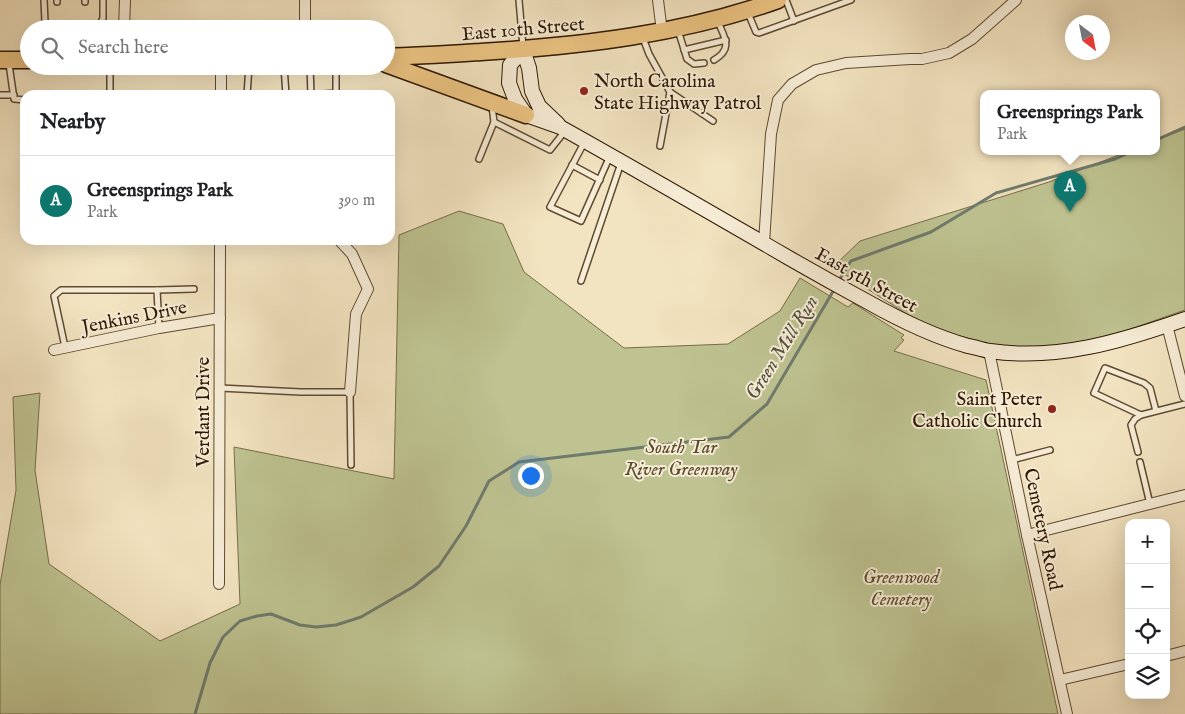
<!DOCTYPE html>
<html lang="en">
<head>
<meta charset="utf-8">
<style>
	:root { --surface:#fff; --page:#f2f2f2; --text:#202124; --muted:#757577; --line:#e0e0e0; --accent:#0f766e }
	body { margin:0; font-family:"IM FELL English",serif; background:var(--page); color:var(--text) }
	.controls { position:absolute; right:15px; bottom:15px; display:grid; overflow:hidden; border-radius:10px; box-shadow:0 5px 20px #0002 }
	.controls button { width:45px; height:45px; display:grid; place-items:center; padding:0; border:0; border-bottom:1px solid var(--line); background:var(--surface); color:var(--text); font:25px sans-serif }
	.compass { position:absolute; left:1065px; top:15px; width:45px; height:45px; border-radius:50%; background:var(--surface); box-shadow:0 5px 20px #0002; rotate:148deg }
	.you { position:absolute; left:530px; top:475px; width:18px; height:18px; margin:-12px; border:4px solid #fff; border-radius:50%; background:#1a73e8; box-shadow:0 0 0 8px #1a73e833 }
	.badge { display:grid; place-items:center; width:32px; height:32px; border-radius:50%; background:var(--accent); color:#fff; font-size:16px; font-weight:700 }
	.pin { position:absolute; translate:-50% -41px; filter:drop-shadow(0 1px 2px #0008) }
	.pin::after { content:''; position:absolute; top:26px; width:18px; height:15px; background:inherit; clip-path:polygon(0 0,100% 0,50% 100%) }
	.popup { position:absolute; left:980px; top:90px; width:180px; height:65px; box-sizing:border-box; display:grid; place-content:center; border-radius:10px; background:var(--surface); filter:drop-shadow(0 1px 4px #0005); font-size:16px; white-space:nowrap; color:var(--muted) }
	.popup b { font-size:19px; color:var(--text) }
	.popup::after { content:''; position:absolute; left:50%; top:100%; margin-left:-10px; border:10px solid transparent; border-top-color:var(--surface) }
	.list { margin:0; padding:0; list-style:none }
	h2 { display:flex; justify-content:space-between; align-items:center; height:65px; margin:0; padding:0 20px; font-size:21px }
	h2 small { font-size:16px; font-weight:400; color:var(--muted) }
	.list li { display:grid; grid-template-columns:32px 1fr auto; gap:15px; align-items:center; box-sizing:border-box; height:90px; padding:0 20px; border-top:1px solid var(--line) }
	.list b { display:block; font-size:19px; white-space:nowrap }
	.list p { margin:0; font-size:16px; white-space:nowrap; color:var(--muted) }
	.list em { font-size:16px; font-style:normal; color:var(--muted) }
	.icon { flex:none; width:28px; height:28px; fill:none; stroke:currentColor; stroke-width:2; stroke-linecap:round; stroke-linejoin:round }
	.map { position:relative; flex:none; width:1185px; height:714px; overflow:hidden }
	.search { position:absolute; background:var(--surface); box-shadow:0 5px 20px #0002; left:20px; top:20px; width:375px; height:55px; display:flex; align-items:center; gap:12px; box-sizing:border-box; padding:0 18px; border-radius:28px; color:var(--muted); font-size:19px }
	.panel { position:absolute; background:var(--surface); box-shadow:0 5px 20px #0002; left:20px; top:90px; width:375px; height:155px; border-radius:15px }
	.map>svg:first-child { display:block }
	.green { fill:#bec391; stroke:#766d4a }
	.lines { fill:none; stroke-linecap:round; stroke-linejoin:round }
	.stream { stroke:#6f7b6d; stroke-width:3 }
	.lane-casing { stroke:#5f4a32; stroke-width:8 }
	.street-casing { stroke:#5f4a32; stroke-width:12 }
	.secondary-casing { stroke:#2e1702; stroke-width:16 }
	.primary-casing { stroke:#2e1702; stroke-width:19 }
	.lane { stroke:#f7edd7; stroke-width:5 }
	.street { stroke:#f7edd7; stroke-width:10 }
	.secondary { stroke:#f7edd7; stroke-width:14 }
	.primary { stroke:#eac280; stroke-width:16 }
	.poi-dot { fill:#8f2418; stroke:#f7edd7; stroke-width:2 }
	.labels { text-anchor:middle; stroke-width:4; stroke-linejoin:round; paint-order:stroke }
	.street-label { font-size:19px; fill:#2e1702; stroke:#f7edd7 }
	.poi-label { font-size:19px; fill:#2e1702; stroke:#f7edd7; text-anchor:start }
	.park-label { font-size:19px; font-style:italic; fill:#594b2d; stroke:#f7edd7 }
	.water-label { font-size:20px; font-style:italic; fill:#545141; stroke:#f7edd7 }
</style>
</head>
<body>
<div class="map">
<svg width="1185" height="714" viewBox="0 0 1185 714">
	<rect width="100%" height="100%" fill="#f3e4c1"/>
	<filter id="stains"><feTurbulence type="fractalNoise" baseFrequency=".004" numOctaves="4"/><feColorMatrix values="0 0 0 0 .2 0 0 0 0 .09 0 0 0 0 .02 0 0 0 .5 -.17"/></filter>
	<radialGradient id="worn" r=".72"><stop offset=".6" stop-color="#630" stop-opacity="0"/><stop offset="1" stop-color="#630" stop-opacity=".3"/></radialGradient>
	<g class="green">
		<path d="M1185 129V310L1116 334 1084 342 1054 346 1020 347 988 344 936 329 910 316 833 267 860 241 1049 182 1129 151H1156V140Z"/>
		<path d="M459 211 503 224 524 272 624 348 728 344 780 311 800 278 848 307 853 303 904 335 901 338 904 340 894 351 986 380 1058 714H0V585L16 490 13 397 40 393 35 470 49 564 160 641 240 604 234 447 394 479 399 235Z"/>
	</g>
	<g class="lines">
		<g class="stream">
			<path d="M1156 140 1185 127"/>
			<path d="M838 282 851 261 931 232 996 193 1115 159 1133 151"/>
			<path d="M195 714 210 663 223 637 240 621 257 616 271 614 300 625 316 627 336 625 361 617 413 587 439 566 466 526 489 481 519 462 729 437 767 404 835 288"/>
		</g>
		<g class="lane-casing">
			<g id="lane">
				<path d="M44 0 45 22 48 29"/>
				<path d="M519 0 523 47"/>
				<path d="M786 0 794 21"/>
				<path d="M57 2V0"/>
				<path d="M85 2V0"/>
				<path d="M748 13 756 32 759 33 851 0"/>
				<path d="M47 25 100 24"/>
				<path d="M98 29 103 18V0"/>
				<path d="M678 30 687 59 694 64 704 63"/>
				<path d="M643 38 649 54 670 92 713 121"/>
				<path d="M684 50 726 40"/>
				<path d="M714 60C733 49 725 38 718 22"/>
				<path d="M9 64 14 99 25 100"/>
				<path d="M110 66V95"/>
				<path d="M284 66 286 95"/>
				<path d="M310 66 311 95 336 93V66"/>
				<path d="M0 95H14"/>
				<path d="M247 95 249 66"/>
				<path d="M494 122 550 150 565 131"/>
				<path d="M585 141 550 207 581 221 610 156"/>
				<path d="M660 146 670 92"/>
				<path d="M479 159 494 122 492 106"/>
				<path d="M572 165 600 180"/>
				<path d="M581 281 621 163"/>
				<path d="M157 290 194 289"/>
				<path d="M65 347 54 296 61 290H157L159 328"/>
				<path d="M220 388 301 392H350L351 465"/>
				<path d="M1156 411 1150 388 1144 383 1105 368 1094 393 1141 415 1185 404"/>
				<path d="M1138 452 1131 425 1135 419 1141 415"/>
				<path d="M1012 460 1050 450"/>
				<path d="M1140 462 1150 504"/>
			</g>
		</g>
		<g class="street-casing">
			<g id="street">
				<path d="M658 0 662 32"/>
				<path d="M124 29 125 0"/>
				<path d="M305 29V0"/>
				<path d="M221 95V66"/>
				<path d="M339 240 352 254 368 289 356 314 350 392"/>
				<path d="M764 243 771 134 778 100 792 84 816 70 846 63 910 59H922L949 53 972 39 1016 0"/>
				<path d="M1167 325 1185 396"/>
				<path d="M54 350 159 328 220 318"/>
				<path d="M989 351 1027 535 1067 714"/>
				<path d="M1027 535 1185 495"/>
				<path d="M219 584 220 240"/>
				<path d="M1166 656 1185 651"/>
				<path d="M1060 680 1129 664"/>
			</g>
		</g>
		<g class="secondary-casing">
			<g id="secondary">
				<path d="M523 50 510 65 509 83 515 99 526 115 560 127C637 170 713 214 789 258 815 273 842 288 868 302 900 320 932 336 968 346 975 347 982 350 990 351 1057 361 1122 341 1185 319"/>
				<path d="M523 50 529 68 532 91 539 106 558 124"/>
			</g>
		</g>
		<g class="primary-casing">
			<g id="primary">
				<path d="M386 57C418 56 449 54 481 52 581 46 683 34 778 0"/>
				<path d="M0 60H29"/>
				<path d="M386 64 526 115"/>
			</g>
		</g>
		<use href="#lane" class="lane"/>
		<use href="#street" class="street"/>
		<use href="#secondary" class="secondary"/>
		<use href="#primary" class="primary"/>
	</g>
	<g class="poi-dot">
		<circle cx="584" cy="91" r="5"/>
		<circle cx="1052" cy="409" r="5"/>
	</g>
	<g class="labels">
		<g class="street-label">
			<text transform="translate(523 28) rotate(-5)" y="7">East 10th Street</text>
			<text transform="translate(867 279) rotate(29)" y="7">East 5th Street</text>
			<text transform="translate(134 316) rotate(-11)" y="7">Jenkins Drive</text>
			<text transform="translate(202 412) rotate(-90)" y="7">Verdant Drive</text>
			<text transform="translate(1044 529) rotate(78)" y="7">Cemetery Road</text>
		</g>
		<g class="poi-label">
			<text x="594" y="87">North Carolina<tspan x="594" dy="22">State Highway Patrol</tspan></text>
			<text x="1042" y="405" text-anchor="end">Saint Peter<tspan x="1042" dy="22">Catholic Church</tspan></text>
		</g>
		<g class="park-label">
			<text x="681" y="453">South Tar<tspan x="681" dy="22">River Greenway</tspan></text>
			<text x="901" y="583">Greenwood<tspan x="901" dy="22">Cemetery</tspan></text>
		</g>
		<g class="water-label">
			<text transform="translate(781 347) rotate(-58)" y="7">Green Mill Run</text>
		</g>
	</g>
	<rect width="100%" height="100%" filter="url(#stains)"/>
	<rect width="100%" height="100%" fill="url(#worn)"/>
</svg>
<div class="controls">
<button>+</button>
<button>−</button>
<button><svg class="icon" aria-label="locate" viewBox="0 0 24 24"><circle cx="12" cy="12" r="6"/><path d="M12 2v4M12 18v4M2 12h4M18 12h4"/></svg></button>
<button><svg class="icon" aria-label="layers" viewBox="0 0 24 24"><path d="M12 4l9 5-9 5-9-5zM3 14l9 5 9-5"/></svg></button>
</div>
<svg class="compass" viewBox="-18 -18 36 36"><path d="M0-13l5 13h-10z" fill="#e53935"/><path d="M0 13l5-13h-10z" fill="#757577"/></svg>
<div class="you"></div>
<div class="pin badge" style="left:1070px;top:212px">A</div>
<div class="popup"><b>Greensprings Park</b>Park</div>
<div class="search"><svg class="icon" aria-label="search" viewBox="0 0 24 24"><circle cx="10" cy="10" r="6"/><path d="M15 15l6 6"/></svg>Search here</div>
<section class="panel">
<h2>Nearby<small></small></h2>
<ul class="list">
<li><span class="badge">A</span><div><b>Greensprings Park</b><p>Park</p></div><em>390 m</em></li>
</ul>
</section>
</div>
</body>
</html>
